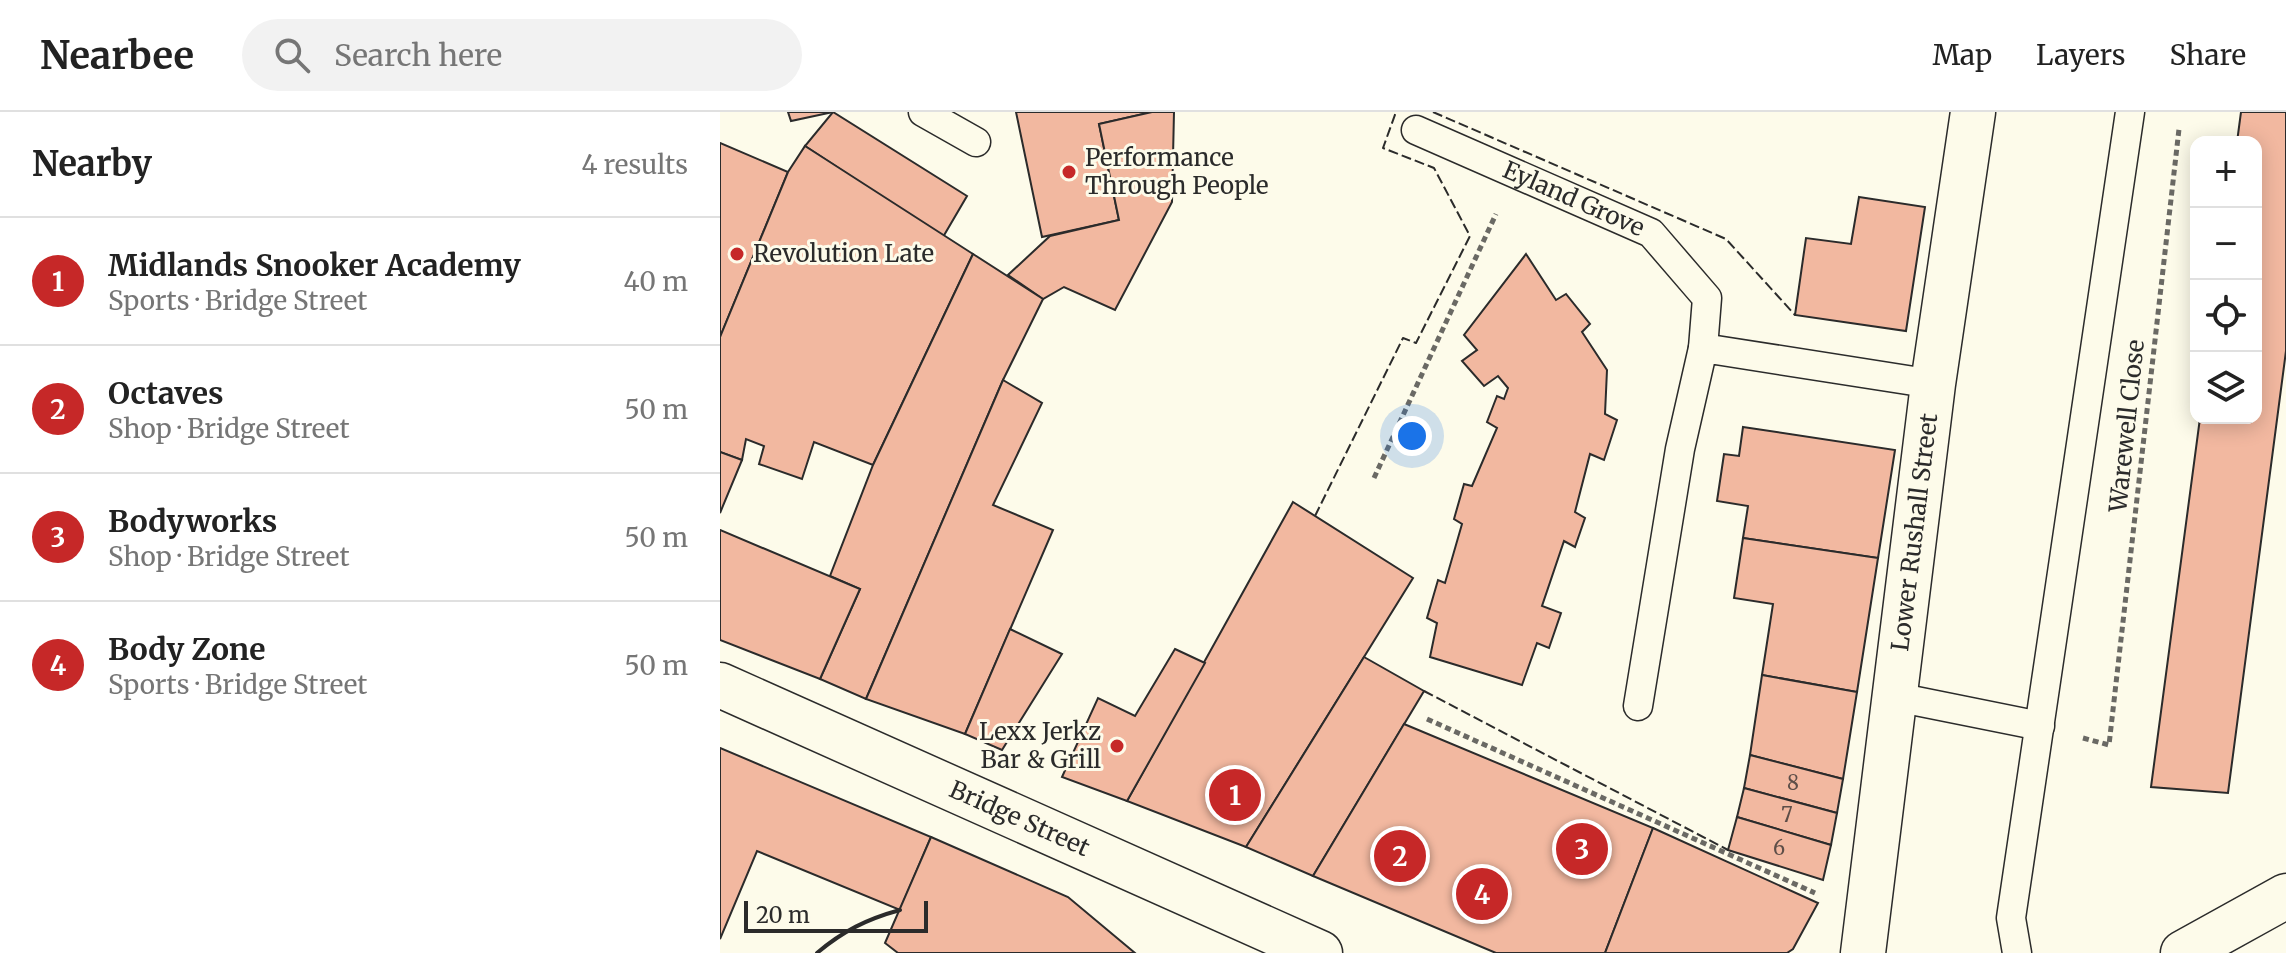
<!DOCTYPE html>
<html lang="en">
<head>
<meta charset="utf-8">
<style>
	:root { --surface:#fff; --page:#f2f2f2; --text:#222; --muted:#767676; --line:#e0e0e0; --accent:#c62828 }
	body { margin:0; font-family:Merriweather,serif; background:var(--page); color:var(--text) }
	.controls { position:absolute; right:24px; top:24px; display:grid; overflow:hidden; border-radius:16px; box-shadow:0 4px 20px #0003 }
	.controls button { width:72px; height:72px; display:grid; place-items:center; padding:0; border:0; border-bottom:2px solid var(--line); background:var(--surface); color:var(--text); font:40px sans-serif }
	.scale { position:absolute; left:24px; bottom:20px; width:184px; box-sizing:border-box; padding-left:8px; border:4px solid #2b2b2b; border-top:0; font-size:22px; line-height:28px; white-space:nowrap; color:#2b2b2b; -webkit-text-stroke:6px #fdfbea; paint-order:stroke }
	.you { position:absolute; left:692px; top:324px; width:28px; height:28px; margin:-20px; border:6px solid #fff; border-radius:50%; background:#1a73e8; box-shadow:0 0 0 12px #1a73e833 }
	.badge { display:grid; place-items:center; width:52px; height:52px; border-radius:50%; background:var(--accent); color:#fff; font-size:26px; font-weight:700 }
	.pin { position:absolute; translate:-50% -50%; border:4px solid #fff; box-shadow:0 2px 8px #0006 }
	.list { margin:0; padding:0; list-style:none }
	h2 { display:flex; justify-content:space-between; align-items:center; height:104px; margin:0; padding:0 32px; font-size:34px }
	h2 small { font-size:26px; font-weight:400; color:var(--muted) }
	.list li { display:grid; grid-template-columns:52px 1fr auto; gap:24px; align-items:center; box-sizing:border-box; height:128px; padding:0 32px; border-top:2px solid var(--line) }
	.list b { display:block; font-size:30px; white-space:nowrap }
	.list p { margin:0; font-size:26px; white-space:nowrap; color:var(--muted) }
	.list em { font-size:26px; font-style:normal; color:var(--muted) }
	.icon { flex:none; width:44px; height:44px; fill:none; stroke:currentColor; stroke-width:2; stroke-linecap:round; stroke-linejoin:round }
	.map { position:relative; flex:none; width:1566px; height:841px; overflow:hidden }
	header { display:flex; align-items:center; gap:48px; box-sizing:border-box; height:112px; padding:0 40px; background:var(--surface); border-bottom:2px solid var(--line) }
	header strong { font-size:38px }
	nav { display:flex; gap:44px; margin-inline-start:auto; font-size:28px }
	.search { width:560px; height:72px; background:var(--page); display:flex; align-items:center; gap:20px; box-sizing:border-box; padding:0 28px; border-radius:44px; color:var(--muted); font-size:30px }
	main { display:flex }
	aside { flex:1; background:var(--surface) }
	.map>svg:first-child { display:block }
	.building { fill:#f2b8a0; stroke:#2b2b2b; stroke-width:2 }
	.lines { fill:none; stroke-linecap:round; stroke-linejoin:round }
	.service-casing { stroke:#2b2b2b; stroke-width:31 }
	.minor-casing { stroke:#2b2b2b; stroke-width:47 }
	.tertiary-casing { stroke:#2b2b2b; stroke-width:47 }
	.path { stroke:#6a6964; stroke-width:5; stroke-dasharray:6 4; stroke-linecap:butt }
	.service { stroke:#fdfbea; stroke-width:28 }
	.minor { stroke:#fdfbea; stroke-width:44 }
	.tertiary { stroke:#fdfbea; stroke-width:44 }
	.fence { stroke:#2b2b2b; stroke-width:2; stroke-dasharray:10 4; stroke-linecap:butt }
	.wall { stroke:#2b2b2b; stroke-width:4 }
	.poi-dot { fill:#c62828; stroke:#fdfbea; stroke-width:3 }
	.labels { text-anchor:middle; stroke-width:6; stroke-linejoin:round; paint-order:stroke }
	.number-label { font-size:20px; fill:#5d4e48 }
	.poi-label { font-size:24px; fill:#2b2b2b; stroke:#fdfbea; text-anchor:start }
	.street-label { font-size:24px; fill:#2b2b2b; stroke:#fdfbea }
</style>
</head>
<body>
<header>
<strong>Nearbee</strong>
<div class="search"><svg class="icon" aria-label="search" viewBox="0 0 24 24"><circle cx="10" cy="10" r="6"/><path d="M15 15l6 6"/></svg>Search here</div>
<nav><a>Map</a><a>Layers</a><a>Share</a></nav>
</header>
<main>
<aside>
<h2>Nearby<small>4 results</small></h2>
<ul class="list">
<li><span class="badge">1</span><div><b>Midlands Snooker Academy</b><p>Sports · Bridge Street</p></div><em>40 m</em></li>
<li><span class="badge">2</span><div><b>Octaves</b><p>Shop · Bridge Street</p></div><em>50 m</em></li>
<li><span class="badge">3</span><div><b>Bodyworks</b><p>Shop · Bridge Street</p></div><em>50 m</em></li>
<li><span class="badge">4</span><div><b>Body Zone</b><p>Sports · Bridge Street</p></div><em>50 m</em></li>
</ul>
</aside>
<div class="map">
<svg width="1566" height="841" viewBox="0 0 1566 841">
	<rect width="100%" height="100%" fill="#fdfbea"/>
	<g class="building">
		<path d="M68 0H113L71 9Z"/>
		<path d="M113 0 247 84 223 125 85 34Z"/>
		<path d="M296 0H432L379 12 399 108 322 125Z"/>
		<path d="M432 0H454L452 90 395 198 344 175 323 187 288 163 330 124 399 108 379 12Z"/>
		<path d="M1521 0H1566V239L1508 681 1431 675 1480 306H1536V30H1517Z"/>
		<path d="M0 31 68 60 0 225Z"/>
		<path d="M85 34 253 142 153 353 94 330 82 367 39 352 44 334 26 327 22 348 0 340V225L68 60Z"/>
		<path d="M1139 85 1205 95 1186 219 1075 203 1086 126 1131 132Z"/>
		<path d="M253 142 323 187 283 268 146 587 100 567 140 477 110 464 153 353Z"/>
		<path d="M806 142 836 188 846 182 870 212 862 220 887 258 885 302 897 308 884 348 870 342 855 400 865 406 855 435 844 429 822 494 841 501 829 536 817 531 802 573 710 545 717 511 707 506 718 468 725 471 742 412 734 407 744 372 752 374 777 316 767 310 777 284 784 287 788 276 778 264 764 274 742 249 757 238 744 223Z"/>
		<path d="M283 268 322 291 273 393 333 418 245 622 146 587Z"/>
		<path d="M1023 315 1175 338 1158 446 1023 426 1028 394 997 389 1004 342 1019 344Z"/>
		<path d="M0 340 22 348 0 401Z"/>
		<path d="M573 390 693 466 526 735 407 689Z"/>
		<path d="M0 418 140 477 100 567 0 528Z"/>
		<path d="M1023 426 1158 446 1137 580 1042 563 1053 492 1014 486Z"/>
		<path d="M290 517 342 542 282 638 245 622Z"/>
		<path d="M455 537 485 551 407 689 342 665 378 586 415 604Z"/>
		<path d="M644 545 704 579 593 764 526 735Z"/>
		<path d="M1042 563 1137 580 1123 667 1030 643Z"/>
		<path d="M684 612 933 716 885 841H776L593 764Z"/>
		<path d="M0 636 211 725 180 798 37 739 0 827Z"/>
		<path d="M1030 643 1123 667 1117 701 1024 676Z"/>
		<path d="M1024 676 1117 701 1111 733 1017 705Z"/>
		<path d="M1017 705 1111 733 1103 768 1008 738Z"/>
		<path d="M933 716 1098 791 1073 837 1067 841H885Z"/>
		<path d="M211 725 348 785 415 841H178L165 831Z"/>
	</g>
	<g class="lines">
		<g class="service-casing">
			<g id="service">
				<path d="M203 0 256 30"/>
				<path id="s1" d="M696 18 931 121 987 186 983 236"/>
				<path d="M1176 585 1320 614"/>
				<path d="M918 594 960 337 983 236 1213 272"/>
				<path d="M1297 841 1291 806 1410 0"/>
			</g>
		</g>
		<g class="minor-casing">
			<path id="minor" d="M1463 841 1566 784"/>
		</g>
		<g class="tertiary-casing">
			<g id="tertiary">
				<path id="s2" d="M0 573 600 841"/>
				<path id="s3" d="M1143 841 1213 272 1253 0"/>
			</g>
		</g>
		<g class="path">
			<path d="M654 366 776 102"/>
			<path d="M707 607 1095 781"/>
			<path d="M1363 626 1389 633 1459 17"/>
		</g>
		<use href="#service" class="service"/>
		<use href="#minor" class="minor"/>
		<use href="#tertiary" class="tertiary"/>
		<g class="fence">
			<path d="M713 0 1006 127 1075 203"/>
			<path d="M595 404 683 226 696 231 750 124 714 56 663 36 676 0"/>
			<path d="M704 579 1008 738"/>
		</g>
		<path class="wall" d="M97 841C123 819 147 807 180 798"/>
	</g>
	<g class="poi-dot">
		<circle cx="349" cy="60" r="8"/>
		<circle cx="17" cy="142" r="8"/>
		<circle cx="397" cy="634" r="8"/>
	</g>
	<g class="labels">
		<g class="number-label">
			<text x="1073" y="678">8</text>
			<text x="1067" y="710">7</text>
			<text x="1059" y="743">6</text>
		</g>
		<g class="poi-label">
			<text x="365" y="54">Performance<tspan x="365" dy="28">Through People</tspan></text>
			<text x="33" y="150">Revolution Late</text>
			<text x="381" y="628" text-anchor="end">Lexx Jerkz<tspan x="381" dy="28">Bar &amp; Grill</tspan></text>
		</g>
		<g class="street-label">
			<text dy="8" stroke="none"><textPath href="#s1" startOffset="172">Eyland Grove</textPath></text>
			<text transform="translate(1407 314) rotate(-84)" y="8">Warewell Close</text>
			<text dy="8" stroke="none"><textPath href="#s3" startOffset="424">Lower Rushall Street</textPath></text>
			<text dy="8" stroke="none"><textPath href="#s2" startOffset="328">Bridge Street</textPath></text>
		</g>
	</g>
</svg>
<div class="controls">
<button>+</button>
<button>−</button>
<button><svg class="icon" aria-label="locate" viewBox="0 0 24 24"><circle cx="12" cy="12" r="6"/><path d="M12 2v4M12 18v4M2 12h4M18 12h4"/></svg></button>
<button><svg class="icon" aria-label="layers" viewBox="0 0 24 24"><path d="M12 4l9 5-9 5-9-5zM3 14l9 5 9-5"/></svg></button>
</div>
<div class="scale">20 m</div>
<div class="you"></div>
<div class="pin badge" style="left:515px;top:683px">1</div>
<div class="pin badge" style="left:680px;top:744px">2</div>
<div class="pin badge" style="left:862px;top:737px">3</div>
<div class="pin badge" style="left:762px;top:782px">4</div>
</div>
</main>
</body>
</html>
